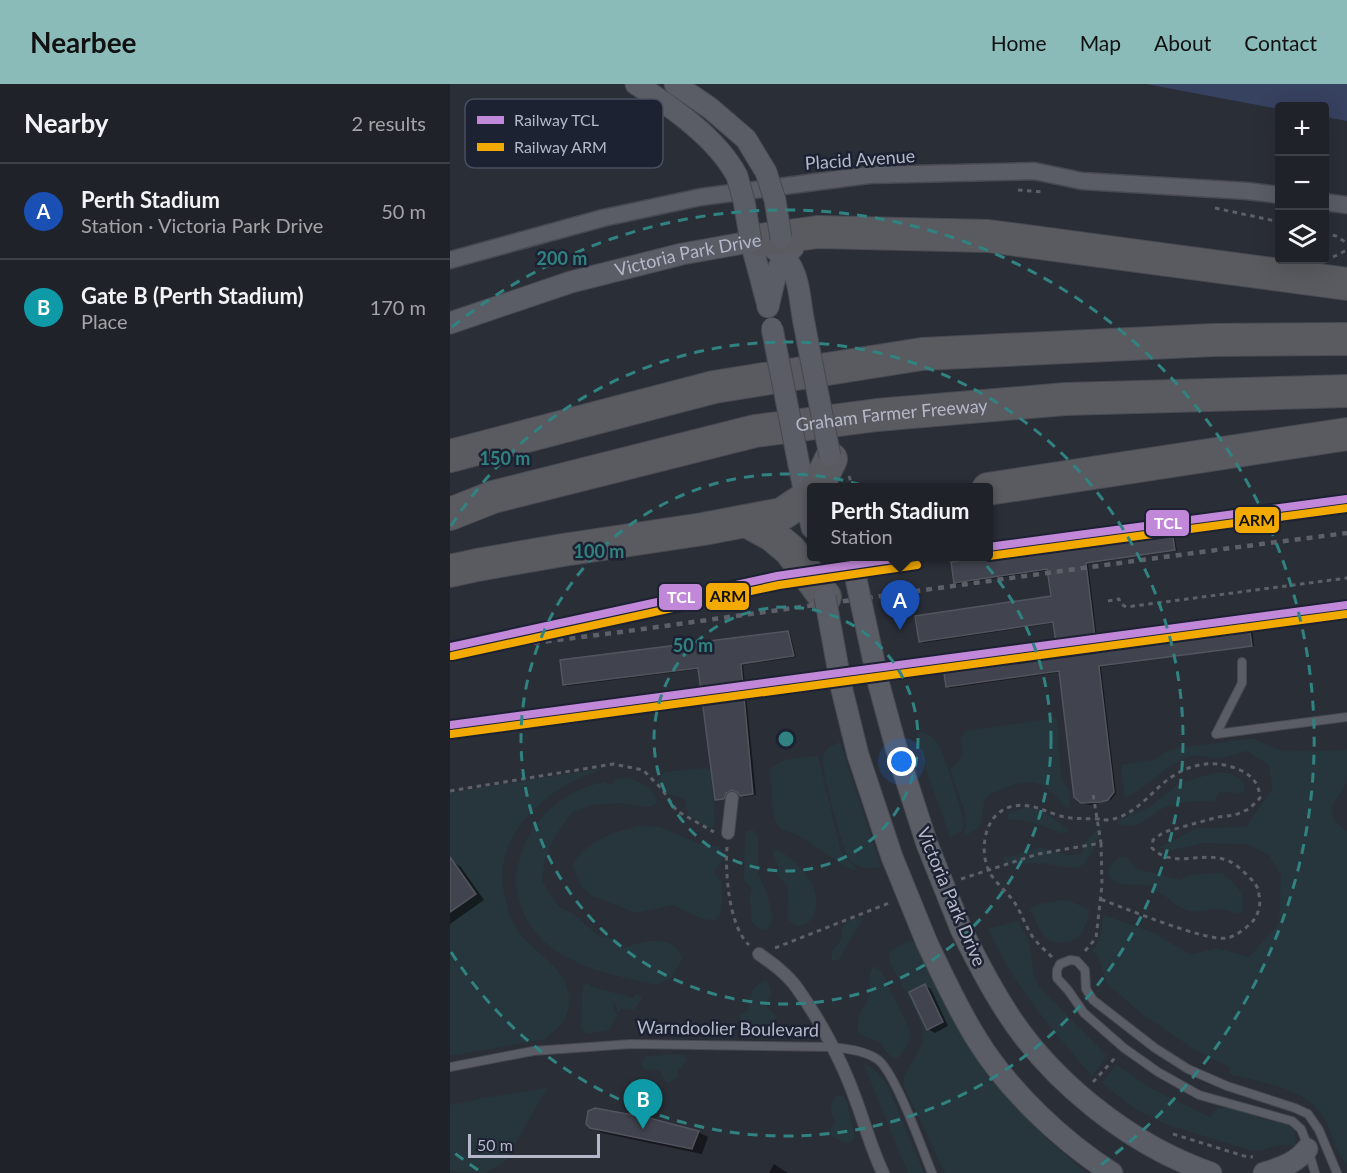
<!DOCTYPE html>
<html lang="en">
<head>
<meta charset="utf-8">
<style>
	:root { --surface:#202229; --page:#282a31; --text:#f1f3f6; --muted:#a2a4a8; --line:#3d3f46; --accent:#8bbbb9 }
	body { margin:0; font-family:Lato,sans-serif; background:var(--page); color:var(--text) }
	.controls { position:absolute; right:18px; top:18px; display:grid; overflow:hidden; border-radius:6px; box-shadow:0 6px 24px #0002 }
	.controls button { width:54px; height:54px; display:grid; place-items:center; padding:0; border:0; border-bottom:2px solid var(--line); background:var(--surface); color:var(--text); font:30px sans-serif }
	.scale { position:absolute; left:18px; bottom:15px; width:132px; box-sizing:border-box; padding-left:6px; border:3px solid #b4b8c9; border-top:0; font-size:16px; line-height:21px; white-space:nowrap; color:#b4b8c9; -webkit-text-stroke:4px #1d2233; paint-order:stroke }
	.you { position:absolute; left:452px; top:678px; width:21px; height:21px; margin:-15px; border:4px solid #fff; border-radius:50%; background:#1a73e8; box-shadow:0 0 0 9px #1a73e833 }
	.badge { display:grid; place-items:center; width:39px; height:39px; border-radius:50%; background:var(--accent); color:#fff; font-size:20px; font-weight:700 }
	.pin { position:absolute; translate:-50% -50px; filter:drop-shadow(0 2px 3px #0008) }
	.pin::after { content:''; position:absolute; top:32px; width:21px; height:18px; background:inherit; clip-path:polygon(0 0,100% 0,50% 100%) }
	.popup { position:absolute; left:357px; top:399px; width:186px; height:78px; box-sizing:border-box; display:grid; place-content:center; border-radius:6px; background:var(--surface); filter:drop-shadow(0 2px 4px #0005); font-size:20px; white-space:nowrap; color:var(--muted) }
	.popup b { font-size:22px; color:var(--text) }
	.popup::after { content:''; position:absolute; left:50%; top:100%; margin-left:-12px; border:12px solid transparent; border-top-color:var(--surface) }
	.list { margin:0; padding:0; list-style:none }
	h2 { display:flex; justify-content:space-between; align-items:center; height:78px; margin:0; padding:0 24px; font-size:26px }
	h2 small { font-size:20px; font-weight:400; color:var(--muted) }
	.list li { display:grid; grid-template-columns:39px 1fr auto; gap:18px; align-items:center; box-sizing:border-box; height:96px; padding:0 24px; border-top:2px solid var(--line) }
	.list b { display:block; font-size:22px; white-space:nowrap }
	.list p { margin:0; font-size:20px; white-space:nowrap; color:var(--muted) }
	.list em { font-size:20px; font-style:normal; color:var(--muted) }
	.icon { flex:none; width:33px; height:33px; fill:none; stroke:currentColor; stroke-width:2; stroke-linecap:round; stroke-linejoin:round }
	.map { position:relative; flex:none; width:897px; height:1089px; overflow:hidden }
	header { display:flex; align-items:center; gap:36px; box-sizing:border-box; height:84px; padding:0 30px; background:var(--accent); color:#111 }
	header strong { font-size:28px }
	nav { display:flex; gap:33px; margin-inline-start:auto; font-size:21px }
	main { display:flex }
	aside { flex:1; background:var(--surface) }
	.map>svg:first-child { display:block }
	.green { fill:#27363d }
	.water { fill:#374160 }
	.shadow { fill:#0007 }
	.building { fill:#41444e; stroke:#52555f; stroke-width:1.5 }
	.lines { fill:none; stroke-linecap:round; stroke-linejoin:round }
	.service-casing { stroke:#464950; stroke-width:10 }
	.pedestrian-casing { stroke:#464950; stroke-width:14 }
	.minor-casing { stroke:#464950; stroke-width:19 }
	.tertiary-casing { stroke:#464950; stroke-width:23 }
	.motorway-casing { stroke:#474a53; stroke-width:34 }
	.path { stroke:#5c6068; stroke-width:3; stroke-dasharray:4.5 4.5; stroke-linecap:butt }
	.service { stroke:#5a5c66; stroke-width:8 }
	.pedestrian { stroke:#5a5c66; stroke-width:12 }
	.minor { stroke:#5a5c66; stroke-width:16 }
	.tertiary { stroke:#5a5c66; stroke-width:21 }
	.motorway { stroke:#5a5b60; stroke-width:32 }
	.rail { stroke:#5e6069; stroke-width:4.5; stroke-dasharray:6 6; stroke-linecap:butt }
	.tertiary-bridge-casing { stroke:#464950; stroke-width:23; stroke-linecap:butt }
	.tertiary-bridge { stroke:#5a5c66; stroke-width:21 }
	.rail-1-casing { stroke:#1d2233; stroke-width:12 }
	.rail-2-casing { stroke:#1d2233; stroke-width:12 }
	.rail-1 { stroke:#c188d9; stroke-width:8 }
	.rail-2 { stroke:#f2a900; stroke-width:8 }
	.ring { fill:none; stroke:#308380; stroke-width:3; stroke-dasharray:10 8 }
	.labels { text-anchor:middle; stroke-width:5; stroke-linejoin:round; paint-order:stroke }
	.street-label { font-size:18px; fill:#b4b8c9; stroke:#1d2233 }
	.key { fill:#1d2233; stroke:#4a4f60; stroke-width:1.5 }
	.key-label { font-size:16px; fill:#b4b8c9 }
	.centre { fill:#308380; stroke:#1d2233; stroke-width:3 }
	.ring-label { font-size:18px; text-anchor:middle; font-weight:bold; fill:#308380; stroke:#1d2233; stroke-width:5; stroke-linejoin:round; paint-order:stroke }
	.line-badge { stroke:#1d2233; stroke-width:2 }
	.badge-label { font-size:16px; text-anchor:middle; font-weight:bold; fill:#fff }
	.pale-badge-label { font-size:16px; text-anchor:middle; font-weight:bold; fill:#111 }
</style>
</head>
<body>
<header>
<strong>Nearbee</strong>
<nav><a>Home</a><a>Map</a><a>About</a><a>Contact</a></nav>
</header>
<main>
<aside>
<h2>Nearby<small>2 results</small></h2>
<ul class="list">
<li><span class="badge" style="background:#1a4fb4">A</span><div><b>Perth Stadium</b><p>Station · Victoria Park Drive</p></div><em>50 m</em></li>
<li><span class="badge" style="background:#0f9aa8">B</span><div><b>Gate B (Perth Stadium)</b><p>Place</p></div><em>170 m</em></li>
</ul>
</aside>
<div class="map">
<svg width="897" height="1089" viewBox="0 0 897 1089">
	<rect width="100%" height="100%" fill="#2a2e37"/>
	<g class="green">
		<path d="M607 634 611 694 619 707V726C611 718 604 709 595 703 577 690 553 705 536 713 528 733 539 743 513 752L516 742 515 728 500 685C512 674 515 675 511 657L515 647Z"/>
		<path d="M472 648C478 650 483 653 487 659 494 668 515 734 513 744L510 748 500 753 473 676 467 649Z"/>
		<path d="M795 655H804L827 665 841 668 842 667C861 667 878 668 897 665 897 675 897 686 897 695 893 717 863 724 897 747V1080C885 1068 883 1049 874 1034 856 1003 812 999 779 990L781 984 745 966 691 929 662 904 657 899 648 872 642 867C652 856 652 845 653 831L704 849 741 871 766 864 799 873 829 840 831 792 819 771 797 760 754 759 723 766 708 764 747 744 796 743 822 705 820 682 797 667C788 669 778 673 769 674 760 675 751 670 742 672 716 679 699 703 675 714L671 681 705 676 717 667 724 665Z"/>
		<path d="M390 658 429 778 431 783C420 785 409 785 400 776 393 768 370 682 373 672 376 664 383 661 390 658Z"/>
		<path d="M368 672 391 768 408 787 398 784 349 752 332 745 327 740 324 732 320 687C330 672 352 674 368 672Z"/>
		<path d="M154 684C98 703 37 750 56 817 58 824 59 833 63 839 79 870 120 880 119 918 118 936 108 945 95 955L0 972V709Z"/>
		<path d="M255 684 261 688 265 740 261 745 239 732 234 714 217 710 207 697 215 688Z"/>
		<path d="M768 688C782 690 790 690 795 704L794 709 769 708 764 717C750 717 734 717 721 721 699 728 691 750 666 739L671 735 698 724 730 699Z"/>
		<path d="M179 694C192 699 205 704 207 719L199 723 172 719 141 721 121 729 105 752 95 775 92 797 108 822 122 829 149 852 167 855 175 864C194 856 224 849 232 875L222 893 208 901C171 893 131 886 101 863 39 815 68 731 133 704 140 701 148 700 155 698L158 701 164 699 165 695Z"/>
		<path d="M575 723 591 726 619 746 617 749H611L581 738 558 735V730C563 726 570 727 575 723Z"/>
		<path d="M188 742 210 743 257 763 270 762 273 775 264 788 272 800 271 830 264 837 250 834 223 821 186 829 142 812 132 803 122 781C140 755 159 750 188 742Z"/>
		<path d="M650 743C653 750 647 753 645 760 634 796 616 781 589 779 576 778 563 785 553 775L554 773C568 774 581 763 591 764 607 766 611 774 630 770L633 766 635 758Z"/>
		<path d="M303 746 308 753V791L315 804 321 825V841L318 845 312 846 301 838 300 808 302 804 294 796 295 748Z"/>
		<path d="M326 766C332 767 336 771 341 775 360 790 378 819 357 840L347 842 339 837 338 802 328 792C331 781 325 778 323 768Z"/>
		<path d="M672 773 677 774 687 785 730 796 739 791 771 789C785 800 797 808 792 828L787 830C780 827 772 824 764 825 754 826 747 830 736 826 724 822 717 810 704 807L703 802C687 797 671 807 658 791 659 782 663 776 672 773Z"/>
		<path d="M612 816 620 817 640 826C634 850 628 862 600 857L592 850 580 825C587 818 602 819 612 816Z"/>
		<path d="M410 832 412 837C402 849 397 863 388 876H382V867L392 855 391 846 397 838Z"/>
		<path d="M567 837 579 857 584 892 589 903 657 972 642 992C600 943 566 905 538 845Z"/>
		<path d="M459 856 466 859 486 905 512 953 543 997 594 1052 636 1089H495L453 1001C454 983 471 971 473 954 475 934 445 893 438 873L441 867Z"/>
		<path d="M424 882 431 887 459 945C461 956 455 970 445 975 437 971 436 965 431 960 424 953 414 955 408 948 406 925 414 928 419 911 422 900 416 891 424 882Z"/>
		<path d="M317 896 321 909 316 921 326 933 321 945 316 947 314 943 307 944 304 946 291 945 290 930 298 927C300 910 300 903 317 896Z"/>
		<path d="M138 898 140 902 183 914 187 910 192 914 184 926 171 925 168 929 166 921 162 918 167 932 158 946 138 950 133 947 131 942 133 902Z"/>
		<path d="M232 970 236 977 227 988 228 992C226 996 221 998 216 998L210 986 194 985 191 979 196 972Z"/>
		<path d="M413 978 428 989 437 1001 474 1089H458Z"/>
		<path d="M666 980 702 1005 760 1033 767 1025 781 1022 812 1035 835 1040 843 1045 845 1052V1061C827 1059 819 1066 803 1067L715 1040 687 1026 652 999Z"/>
		<path d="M97 1004 55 1078 35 1089 0 1087V1021L33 1014Z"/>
		<path d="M386 1011 393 1012 396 1016 405 1054C397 1063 391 1057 382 1052L380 1045 385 1038 380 1024Z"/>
	</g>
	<path class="water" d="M696 0H897V37L875 33 874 22H830L829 25Z"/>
	<g class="shadow">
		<path d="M722 447 724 449 727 467 638 480 648 562 799 542 802 543 804 562 651 583 666 709 661 716 641 721 635 720 632 718 611 588 500 604 497 602 609 567 604 539 473 559 471 557 603 513 599 486 508 500 506 499 642 459Z"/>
		<path d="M338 548 340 550 346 573 293 581 306 711 294 713 286 706 278 710 276 716 266 715 250 585 117 602 114 600Z"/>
		<path d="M2 777 11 783 34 816 0 840V779Z"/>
		<path d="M475 902 481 905 498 942 485 949 478 945Z"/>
		<path d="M141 1043 248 1048 258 1053 252 1070 152 1049Z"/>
		<path d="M324 1080 333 1086 338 1089H319Z"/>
	</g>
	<g class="building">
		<path d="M722 446 725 466 636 479 646 561 799 540 802 562 649 582 664 708 658 716 651 718 631 719 624 713 609 587 496 603 493 582 607 566 603 538 469 558 465 532 601 512 597 485 504 499 501 478 586 465 595 460 603 450 618 448 642 457Z"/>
		<path d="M338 547 344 572 291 580 303 710 290 712 287 708 282 706 276 709 274 715 265 716 248 584 113 601 110 576Z"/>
		<path d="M0 773 26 810 0 828Z"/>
		<path d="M475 900 493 938 477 946 459 908Z"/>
		<path d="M145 1024 199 1034 249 1047 242 1065 140 1044 136 1040 138 1027Z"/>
	</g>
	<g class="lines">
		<g class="service-casing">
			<g id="service">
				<path d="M792 578V599L766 650 897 633"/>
				<path d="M0 983 83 967 181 960 382 963C397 965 413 966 427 975 445 987 472 1065 482 1089"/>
				<path d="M865 1089 855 1055 851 1045 842 1037 749 1011 708 988 674 964 634 929 618 906 607 894V886L610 880 620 876 627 877 635 886 636 905 643 916 705 964 738 985 777 1002 845 1024 858 1030 869 1046 887 1089"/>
			</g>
		</g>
		<g class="pedestrian-casing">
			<g id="pedestrian">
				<path d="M278 749 282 714"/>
				<path d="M309 870C323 880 337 890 347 904 368 933 392 977 404 1011 414 1037 421 1064 433 1089"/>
			</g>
		</g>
		<g class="minor-casing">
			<g id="minor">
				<path d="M874 118 897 121"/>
				<path d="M0 176 153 134 251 113 419 91 584 87 632 97 797 107 830 111"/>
			</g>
		</g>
		<g class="tertiary-casing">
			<g id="tertiary">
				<path d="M186 0C222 23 267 54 287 92"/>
				<path d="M225 0 260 24 296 55 316 88"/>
				<path d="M301 158 318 222"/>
				<path d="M318 223C324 201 325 179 343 164"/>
				<path id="s1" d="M0 239 121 198 232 170 310 156C320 162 333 169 339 179 350 195 350 220 354 239"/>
				<path d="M349 381 362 444"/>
				<path d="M447 667 477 760"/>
				<path d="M408 671 442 773"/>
				<path d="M511 845C524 871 537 897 553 922 598 996 680 1061 761 1089"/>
				<path d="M477 859C493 892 508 926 528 957 559 1007 613 1058 662 1089"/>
				<path d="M814 1089C831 1084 846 1079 857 1065"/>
			</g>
		</g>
		<g class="motorway-casing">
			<g id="motorway">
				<path d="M310 156 368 148 538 152 897 200"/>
				<path d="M0 372 264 303 472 270 763 256 897 255"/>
				<path d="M367 404 381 375"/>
				<path d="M538 405 897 350"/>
				<path id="s2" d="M0 430 43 413 305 347 427 331 616 315 897 307"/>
				<path d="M296 437 322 451 340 466 375 513"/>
				<path d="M0 487 27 481 113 466 253 445 332 430 362 410"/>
			</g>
		</g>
		<g class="path">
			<path d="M568 106 594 108"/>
			<path d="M765 124 830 138"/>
			<path d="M874 149 886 152 897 159"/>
			<path d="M883 173 897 166"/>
			<path d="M399 392 403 404"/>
			<path d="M658 517 669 515 670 519 676 523 897 494"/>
			<path d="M0 707 163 680 193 686 211 704 227 727 264 748"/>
			<path d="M277 763C275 790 279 842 299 861"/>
			<path d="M511 795 588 770 651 759 643 710"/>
			<path d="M325 864 439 819"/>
			<path d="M635 867 646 854 652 801 651 759"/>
			<path d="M602 873C597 868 591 863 586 857 577 847 573 832 566 821 559 809 547 801 540 789 528 767 534 727 564 722 580 719 592 726 607 731 622 736 634 734 648 735 652 735 653 736 657 736 679 734 695 716 710 702 733 681 761 673 790 686 803 692 809 700 810 714L799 725 785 731 768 733 714 748 703 756 702 764C722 785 752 767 776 776 785 779 792 786 798 792 805 799 808 802 809 811 811 820 809 829 803 837 796 844 787 852 777 854 756 858 675 824 650 815"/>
			<path d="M643 998 665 974"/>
			<path d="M723 1050 794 1072 803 1073"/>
		</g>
		<use href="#service" class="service"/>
		<use href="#pedestrian" class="pedestrian"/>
		<use href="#minor" class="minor"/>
		<use href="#tertiary" class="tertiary"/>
		<use href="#motorway" class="motorway"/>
		<path class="rail" d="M0 567C110 558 220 541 329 526 519 500 708 473 897 449"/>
		<g class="tertiary-bridge-casing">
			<g id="tertiary-bridge">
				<path d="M316 88 325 116 331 154"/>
				<path d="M287 92 294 117 301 158"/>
				<path d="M354 239 380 372"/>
				<path d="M322 244 349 381"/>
				<path d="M401 472 429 601 447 667"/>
				<path d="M375 513 392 606 408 671"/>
				<path d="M477 760 511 845"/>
				<path d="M442 773 477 859"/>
			</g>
		</g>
		<use href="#tertiary-bridge" class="tertiary-bridge"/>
		<g class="rail-1-casing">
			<g id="rail-1">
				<path d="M538 463 897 415"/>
				<path d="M0 563 327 492 463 472"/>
				<path d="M0 641 897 521"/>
			</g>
		</g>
		<g class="rail-2-casing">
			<g id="rail-2">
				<path d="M539 472 897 424"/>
				<path d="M2 572 329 501 467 481"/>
				<path d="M1 650 897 530"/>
			</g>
		</g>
		<use href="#rail-1" class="rail-1"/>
		<use href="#rail-2" class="rail-2"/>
	</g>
	<g class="ring">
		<circle cx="336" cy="655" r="132"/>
		<circle cx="336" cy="655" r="265"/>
		<path d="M1 442A397 397 0 1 1 1 868"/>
		<path d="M28 1086A530 530 0 0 1 2 1067M2 243A530 530 0 1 1 644 1086"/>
	</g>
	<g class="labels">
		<g class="street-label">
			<text transform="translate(410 76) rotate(-4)" y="6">Placid Avenue</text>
			<text dy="6" stroke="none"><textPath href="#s1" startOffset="248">Victoria Park Drive</textPath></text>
			<text dy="6" stroke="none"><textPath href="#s2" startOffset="454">Graham Farmer Freeway</textPath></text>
			<text transform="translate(501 813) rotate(67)" y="6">Victoria Park Drive</text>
			<text transform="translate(278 945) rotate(1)" y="6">Warndoolier Boulevard</text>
		</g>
	</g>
	<rect x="15" y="15" width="198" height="69" rx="9" class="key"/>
	<rect x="27" y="32" width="27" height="8" fill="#c188d9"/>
	<rect x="27" y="59" width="27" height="8" fill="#f2a900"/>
	<g class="key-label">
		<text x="64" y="42">Railway TCL</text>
		<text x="64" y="69">Railway ARM</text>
	</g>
	<circle cx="336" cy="655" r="9" class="centre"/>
	<g class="ring-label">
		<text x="112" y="181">200 m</text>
		<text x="55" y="381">150 m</text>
		<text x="149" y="474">100 m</text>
		<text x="243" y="568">50 m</text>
	</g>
	<g class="line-badge">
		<rect x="784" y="422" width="46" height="28" rx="6" fill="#f2a900"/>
		<rect x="695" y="425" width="45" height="28" rx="6" fill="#c188d9"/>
		<rect x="255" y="498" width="45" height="29" rx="6" fill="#f2a900"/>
		<rect x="208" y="499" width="45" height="28" rx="6" fill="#c188d9"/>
	</g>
	<g class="badge-label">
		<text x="718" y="445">TCL</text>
		<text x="231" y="519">TCL</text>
	</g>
	<g class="pale-badge-label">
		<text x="807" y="442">ARM</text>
		<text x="278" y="518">ARM</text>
	</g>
</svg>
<div class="controls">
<button>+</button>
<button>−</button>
<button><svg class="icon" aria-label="layers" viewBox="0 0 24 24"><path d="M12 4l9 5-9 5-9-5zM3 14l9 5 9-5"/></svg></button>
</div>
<div class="scale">50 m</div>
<div class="you"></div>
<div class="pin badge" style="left:450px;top:546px;background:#1a4fb4">A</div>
<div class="popup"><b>Perth Stadium</b>Station</div>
<div class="pin badge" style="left:193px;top:1045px;background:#0f9aa8">B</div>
</div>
</main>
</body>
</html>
